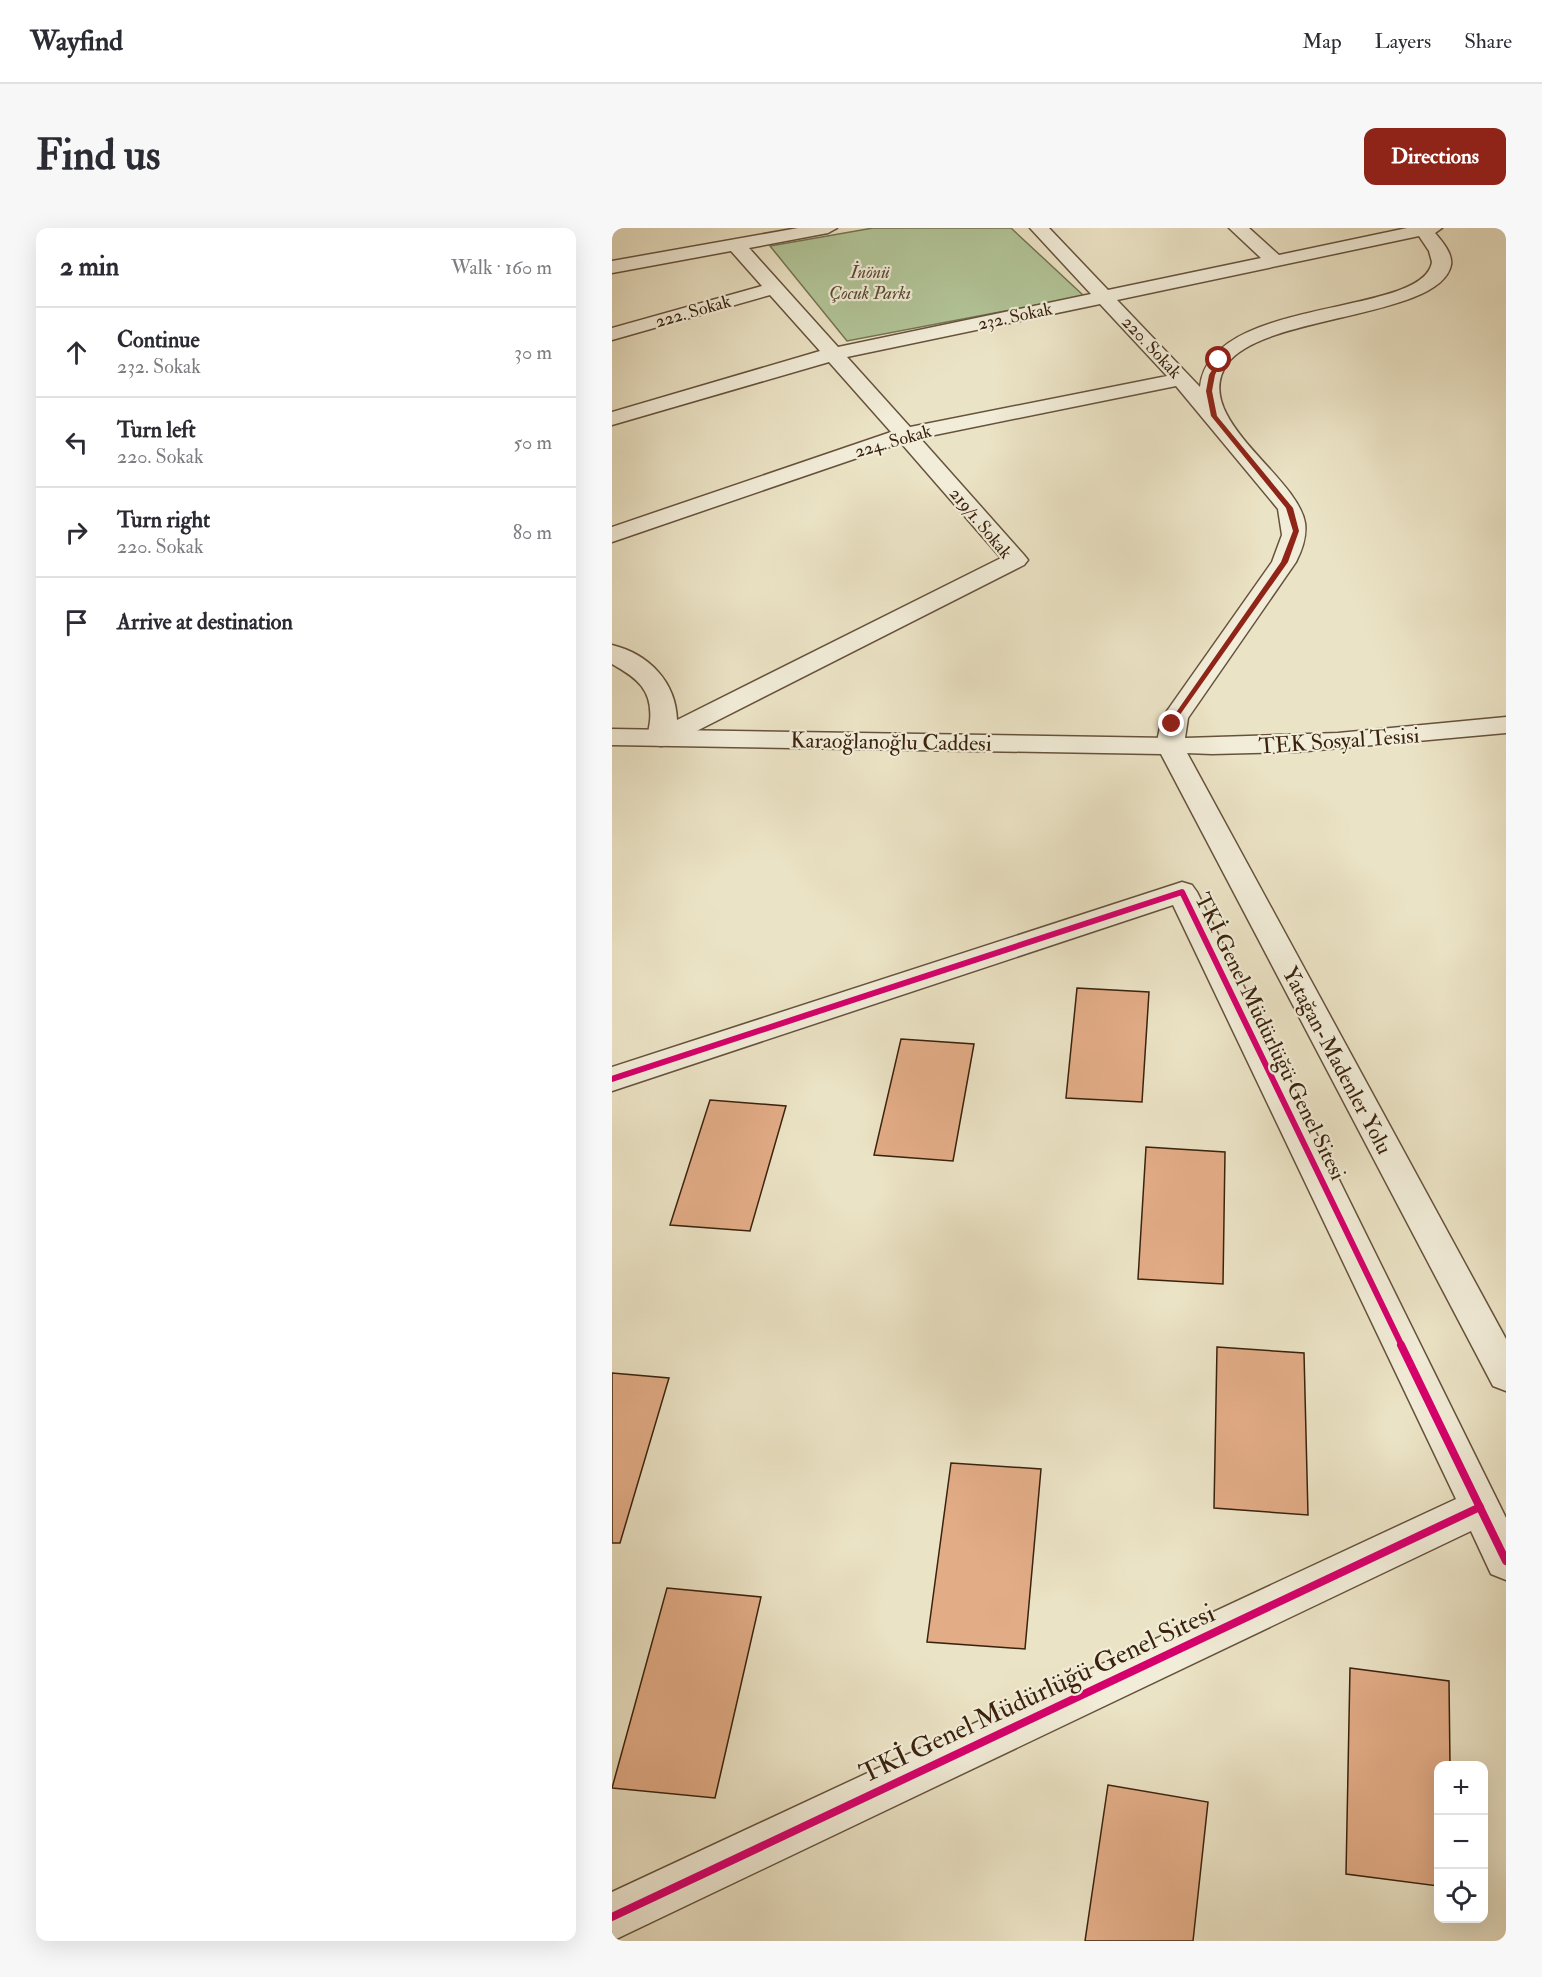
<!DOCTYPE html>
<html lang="en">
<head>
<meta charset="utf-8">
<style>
	:root { --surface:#fff; --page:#f7f7f7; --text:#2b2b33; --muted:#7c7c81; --line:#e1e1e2; --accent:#8f2418 }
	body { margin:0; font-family:"IM FELL Double Pica",serif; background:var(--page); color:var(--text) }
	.controls { position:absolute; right:18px; bottom:18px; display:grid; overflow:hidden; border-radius:12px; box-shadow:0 6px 24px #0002 }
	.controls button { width:54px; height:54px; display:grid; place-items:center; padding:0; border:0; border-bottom:2px solid var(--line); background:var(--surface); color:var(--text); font:30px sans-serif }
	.stop { position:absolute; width:18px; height:18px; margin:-14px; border:4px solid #8f2418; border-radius:50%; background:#fff }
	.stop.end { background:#8f2418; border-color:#fff; box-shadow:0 2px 6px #0008 }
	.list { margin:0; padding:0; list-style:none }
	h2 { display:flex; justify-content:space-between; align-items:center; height:78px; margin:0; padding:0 24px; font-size:26px }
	h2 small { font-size:20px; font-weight:400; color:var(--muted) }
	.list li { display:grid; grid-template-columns:39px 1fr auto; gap:18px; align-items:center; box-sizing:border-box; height:90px; padding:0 24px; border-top:2px solid var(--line) }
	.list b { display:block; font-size:22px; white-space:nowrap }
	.list p { margin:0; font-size:20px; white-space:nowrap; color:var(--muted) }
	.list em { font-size:20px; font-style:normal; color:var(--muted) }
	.icon { flex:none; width:33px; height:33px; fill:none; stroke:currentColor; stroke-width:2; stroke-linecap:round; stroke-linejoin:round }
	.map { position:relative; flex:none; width:894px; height:1713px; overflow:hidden; border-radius:12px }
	header { display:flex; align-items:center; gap:36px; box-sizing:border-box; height:84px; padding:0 30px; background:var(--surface); border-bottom:2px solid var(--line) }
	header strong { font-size:28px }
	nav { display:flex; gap:33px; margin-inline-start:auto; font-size:21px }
	.intro { display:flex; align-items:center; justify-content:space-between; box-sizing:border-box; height:144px; padding:0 36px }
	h1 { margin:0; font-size:42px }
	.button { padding:15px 27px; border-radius:12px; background:var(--accent); color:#fff; font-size:21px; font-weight:700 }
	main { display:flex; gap:36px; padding:0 36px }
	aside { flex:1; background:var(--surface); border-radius:12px; box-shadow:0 6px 24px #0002 }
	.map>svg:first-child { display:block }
	.green { fill:#b2c598; stroke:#767453; stroke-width:1.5 }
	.building { fill:#e2ac86; stroke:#3a220e; stroke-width:1.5 }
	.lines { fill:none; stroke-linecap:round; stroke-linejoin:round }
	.minor-casing { stroke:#66523c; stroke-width:3 }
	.tertiary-casing { stroke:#66523c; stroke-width:3 }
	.minor { fill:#f2edd9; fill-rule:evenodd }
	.tertiary { fill:#f2edd9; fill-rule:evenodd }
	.cycleway-far1-casing { stroke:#f2edd9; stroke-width:10 }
	.cycleway-casing { stroke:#f2edd9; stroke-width:11 }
	.cycleway-far1 { stroke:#d6006c; stroke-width:6 }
	.cycleway { stroke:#d6006c; stroke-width:8 }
	.route { fill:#8f2418 }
	.labels { text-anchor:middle; stroke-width:4.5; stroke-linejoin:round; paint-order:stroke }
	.far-park-label { font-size:18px; font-style:italic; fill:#584b30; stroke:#f2edd9 }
	.far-street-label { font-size:18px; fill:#3a220e; stroke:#f2edd9 }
	.street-label { font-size:22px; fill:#3a220e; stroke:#f2edd9 }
	.near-street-label { font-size:27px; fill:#3a220e; stroke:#f2edd9 }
</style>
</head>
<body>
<header>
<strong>Wayfind</strong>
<nav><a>Map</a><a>Layers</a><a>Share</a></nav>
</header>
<div class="intro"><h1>Find us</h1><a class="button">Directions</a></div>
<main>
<aside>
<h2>2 min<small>Walk · 160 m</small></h2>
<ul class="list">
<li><svg class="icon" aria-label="ahead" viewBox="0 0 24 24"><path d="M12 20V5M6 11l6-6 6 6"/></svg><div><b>Continue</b><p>232. Sokak</p></div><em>30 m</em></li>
<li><svg class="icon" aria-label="left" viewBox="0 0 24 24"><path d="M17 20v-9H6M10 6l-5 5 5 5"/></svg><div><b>Turn left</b><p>220. Sokak</p></div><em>50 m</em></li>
<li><svg class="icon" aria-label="right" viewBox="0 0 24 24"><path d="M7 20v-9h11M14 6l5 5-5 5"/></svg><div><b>Turn right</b><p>220. Sokak</p></div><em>80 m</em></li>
<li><svg class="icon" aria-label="arrive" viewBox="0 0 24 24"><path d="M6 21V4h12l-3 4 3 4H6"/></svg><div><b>Arrive at destination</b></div></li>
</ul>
</aside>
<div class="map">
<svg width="894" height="1713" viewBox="0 0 894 1713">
	<rect width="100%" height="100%" fill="#ebe3c5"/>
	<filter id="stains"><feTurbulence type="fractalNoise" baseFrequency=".00333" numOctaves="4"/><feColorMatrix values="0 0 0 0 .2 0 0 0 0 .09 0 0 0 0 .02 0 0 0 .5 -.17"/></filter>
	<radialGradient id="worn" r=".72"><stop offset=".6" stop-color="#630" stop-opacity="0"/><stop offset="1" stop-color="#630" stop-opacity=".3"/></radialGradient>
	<path class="green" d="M261 0H399L472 68 235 113 158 18Z"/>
	<g class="building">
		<path d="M465 760 537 764 530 874 454 870Z"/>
		<path d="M289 811 362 816 341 933 262 927Z"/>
		<path d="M98 872 174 878 138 1003 58 997Z"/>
		<path d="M534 919 613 924 611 1056 526 1051Z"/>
		<path d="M605 1119 692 1125 696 1287 602 1280Z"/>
		<path d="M0 1145 57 1150 8 1315H0Z"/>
		<path d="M339 1235 429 1241 413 1421 315 1414Z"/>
		<path d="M55 1360 149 1369 103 1570 0 1560Z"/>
		<path d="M738 1440 837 1453 838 1538H826V1658L734 1646Z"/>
		<path d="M496 1557 596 1574 581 1713H473Z"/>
	</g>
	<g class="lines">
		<g class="minor-casing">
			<g id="minor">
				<path d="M186 0H225L216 5 137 20 226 119 479 66 418 0H437L496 62 649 30 617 0H637L667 27 795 0H830L823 5C830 13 841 26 839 37 828 91 650 86 615 136 578 190 685 247 693 295 695 309 690 322 684 334L576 490 573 510 726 505 894 489V505L684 524 600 526 548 524 544 518 550 490 660 334 670 307 666 281 564 158 308 210 412 327 416 332 412 337 59 516 49 518 39 516C34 508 37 502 38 493 41 462 25 450 0 436V417C37 426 64 454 65 492L389 330 289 215 0 314V299L279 204 217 134 0 197V184L208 123 158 67 0 112V100L150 58 119 23 0 45V33ZM807 8 817 23 820 34C812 90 597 67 588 159L505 72ZM488 76 555 148 298 199 235 129Z"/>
				<path d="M570 654 580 657 585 664 894 1290V1352L879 1346 859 1303 0 1713V1664L844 1271 561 677 0 863V839Z"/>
			</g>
		</g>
		<g class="tertiary-casing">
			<path id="tertiary" d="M0 501 558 510 568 512 894 1111V1163L881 1158 549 526 0 517Z"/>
		</g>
		<use href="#minor" class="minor"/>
		<use href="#tertiary" class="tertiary"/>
		<g class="cycleway-far1-casing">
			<path id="cycleway-far1" d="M0 851 570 664 790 1118"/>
		</g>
		<g class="cycleway-casing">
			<g id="cycleway">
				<path d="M789 1117 894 1333"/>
				<path d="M0 1689 868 1279"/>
			</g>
		</g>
		<use href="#cycleway-far1" class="cycleway-far1"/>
		<use href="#cycleway" class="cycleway"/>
	</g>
	<path class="route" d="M607 130 610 132 603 147 600 163 605 188 681 280 687 303 676 334 560 498 556 496 669 334 681 303 674 280 599 188 594 163 597 147Z"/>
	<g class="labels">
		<g class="far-park-label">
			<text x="258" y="50">İnönü<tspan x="258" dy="21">Çocuk Parkı</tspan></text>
		</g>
		<g class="far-street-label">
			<text transform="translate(81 83) rotate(-16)" y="6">222. Sokak</text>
			<text transform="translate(403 88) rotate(-12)" y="6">232. Sokak</text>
			<text transform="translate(540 119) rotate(47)" y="6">220. Sokak</text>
			<text transform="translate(281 213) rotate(-16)" y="6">224. Sokak</text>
			<text transform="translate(369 295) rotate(50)" y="6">219/1. Sokak</text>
		</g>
		<g class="street-label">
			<text transform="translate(727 512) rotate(-4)" y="8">TEK Sosyal Tesisi</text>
			<text transform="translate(279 513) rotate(1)" y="8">Karaoğlanoğlu Caddesi</text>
			<text transform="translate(659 808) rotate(64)" y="8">TKİ Genel Müdürlüğü Genel Sitesi</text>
			<text transform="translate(726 832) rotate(62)" y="8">Yatağan-Madenler Yolu</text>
		</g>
		<g class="near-street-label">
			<text transform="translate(425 1465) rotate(-25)" y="9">TKİ Genel Müdürlüğü Genel Sitesi</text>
		</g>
	</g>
	<rect width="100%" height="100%" filter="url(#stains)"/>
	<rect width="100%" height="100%" fill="url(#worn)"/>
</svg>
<div class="controls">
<button>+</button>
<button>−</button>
<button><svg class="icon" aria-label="locate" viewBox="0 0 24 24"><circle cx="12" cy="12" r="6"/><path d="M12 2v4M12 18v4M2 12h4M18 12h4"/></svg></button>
</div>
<div class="stop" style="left:607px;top:132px"></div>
<div class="stop end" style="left:560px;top:496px"></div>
</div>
</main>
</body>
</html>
